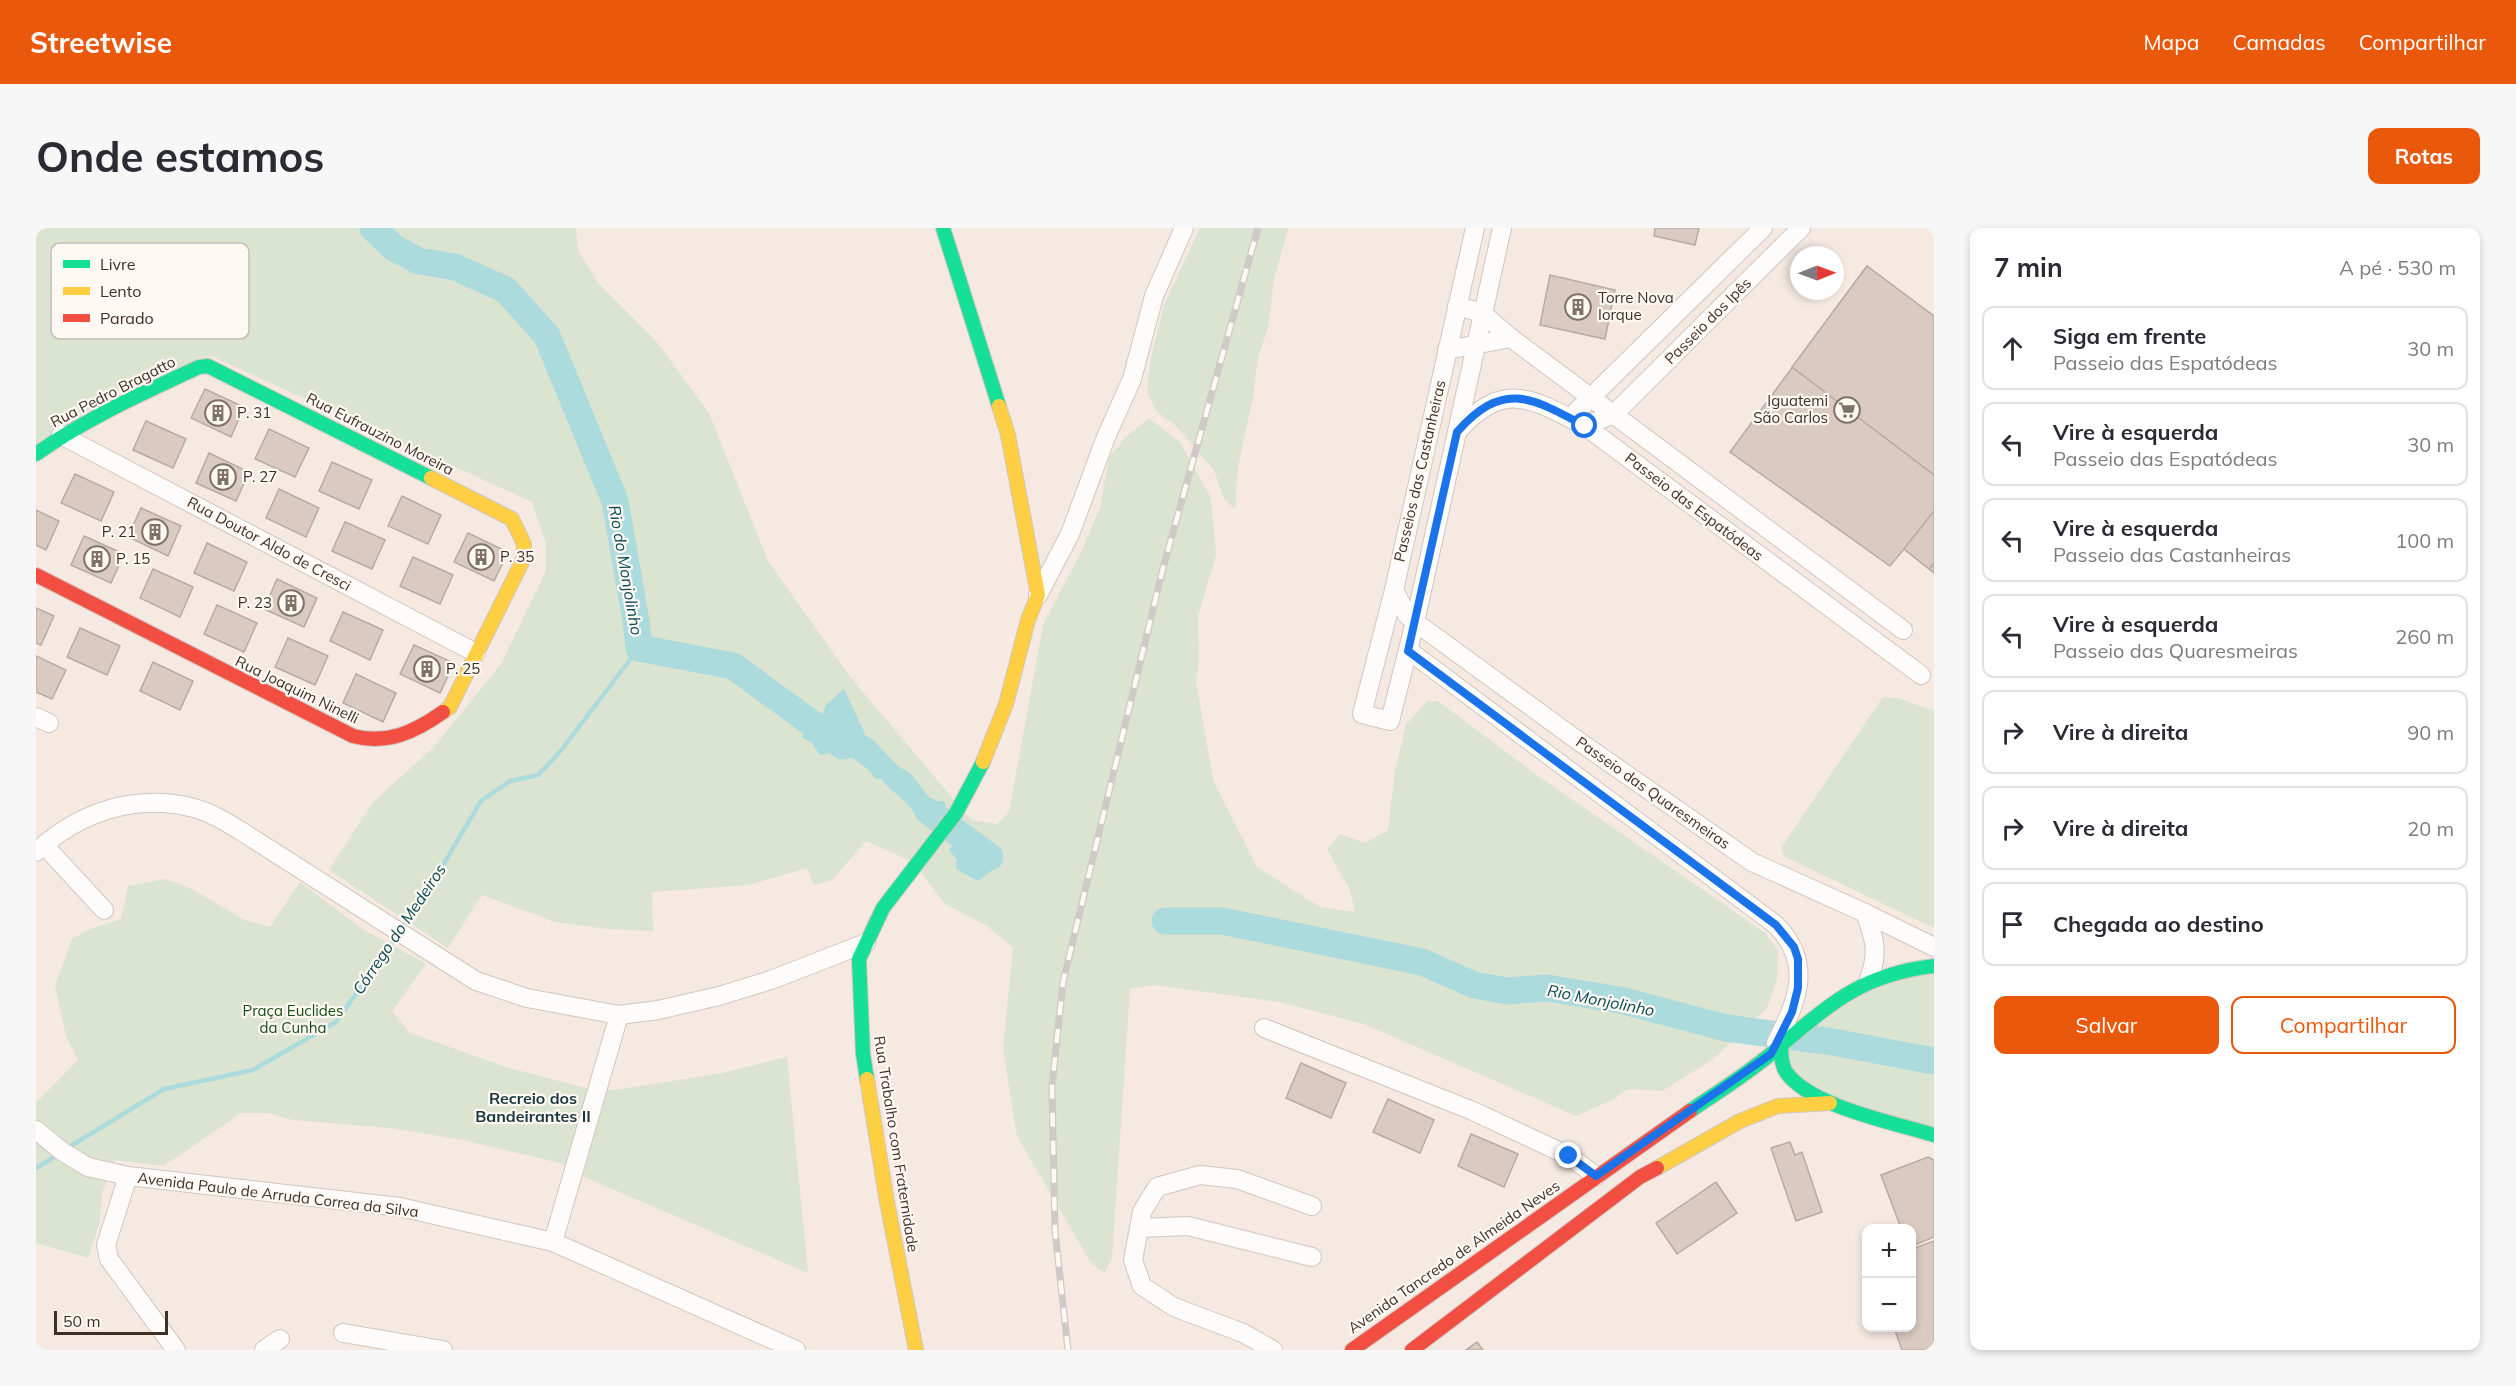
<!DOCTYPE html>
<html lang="pt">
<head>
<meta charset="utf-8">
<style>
	:root { --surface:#fff; --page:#f7f7f7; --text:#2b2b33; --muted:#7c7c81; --line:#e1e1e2; --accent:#ea580c }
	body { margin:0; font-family:Mulish,sans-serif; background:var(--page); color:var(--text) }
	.controls { position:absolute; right:18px; bottom:18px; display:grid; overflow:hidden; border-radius:12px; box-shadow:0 3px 9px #0003 }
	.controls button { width:54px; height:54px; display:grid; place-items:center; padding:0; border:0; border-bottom:2px solid var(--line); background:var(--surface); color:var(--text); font:30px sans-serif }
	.compass { position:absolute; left:1754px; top:18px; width:54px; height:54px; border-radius:50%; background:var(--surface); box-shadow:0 3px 9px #0003; rotate:89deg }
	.scale { position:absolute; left:18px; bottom:15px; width:114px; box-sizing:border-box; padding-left:6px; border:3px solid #3d3027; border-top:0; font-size:16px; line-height:21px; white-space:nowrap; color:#3d3027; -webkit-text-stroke:4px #fff8f3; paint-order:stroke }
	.stop { position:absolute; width:18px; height:18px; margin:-14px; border:4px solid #1a73e8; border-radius:50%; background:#fff }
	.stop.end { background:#1a73e8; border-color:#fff; box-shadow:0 2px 6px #0008 }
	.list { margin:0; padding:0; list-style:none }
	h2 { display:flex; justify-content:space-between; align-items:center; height:78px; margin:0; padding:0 24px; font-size:26px }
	h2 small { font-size:20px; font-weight:400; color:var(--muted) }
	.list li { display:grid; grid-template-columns:39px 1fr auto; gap:18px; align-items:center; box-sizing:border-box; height:84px; margin:0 12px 12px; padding:0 12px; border:2px solid var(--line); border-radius:12px }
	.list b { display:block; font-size:22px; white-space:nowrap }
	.list p { margin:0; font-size:20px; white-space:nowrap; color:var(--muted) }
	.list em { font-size:20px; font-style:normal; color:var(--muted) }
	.actions { display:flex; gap:12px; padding:18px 24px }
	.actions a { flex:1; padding:14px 0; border:2px solid var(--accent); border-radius:12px; text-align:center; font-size:21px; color:var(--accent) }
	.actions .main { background:var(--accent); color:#fff }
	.icon { flex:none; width:33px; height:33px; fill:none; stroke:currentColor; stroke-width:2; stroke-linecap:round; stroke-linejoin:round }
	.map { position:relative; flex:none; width:1898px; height:1122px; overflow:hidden; border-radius:12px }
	header { display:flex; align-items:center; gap:36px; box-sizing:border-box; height:84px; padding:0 30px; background:var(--accent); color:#fff }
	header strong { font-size:28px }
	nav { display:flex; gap:33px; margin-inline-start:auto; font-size:21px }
	.intro { display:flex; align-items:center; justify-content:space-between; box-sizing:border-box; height:144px; padding:0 36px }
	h1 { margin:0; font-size:42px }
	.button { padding:15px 27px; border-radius:12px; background:var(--accent); color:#fff; font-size:21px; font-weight:700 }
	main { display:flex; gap:36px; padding:0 36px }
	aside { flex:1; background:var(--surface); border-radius:12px; box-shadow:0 3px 9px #0003 }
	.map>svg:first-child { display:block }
	.green { fill:#dbe3d1 }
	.water { fill:#acdbde }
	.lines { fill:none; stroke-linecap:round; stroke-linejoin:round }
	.stream { stroke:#acdbde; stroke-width:4.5 }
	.river { stroke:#acdbde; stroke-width:27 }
	.building { fill:#dacac1; stroke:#b7aca5; stroke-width:1.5 }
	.street-casing { stroke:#d1c6bf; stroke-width:20 }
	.fast-casing { stroke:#d1c6bf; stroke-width:16 }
	.slow-casing { stroke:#d1c6bf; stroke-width:16 }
	.jam-casing { stroke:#d1c6bf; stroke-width:16 }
	.street { stroke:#fefcfb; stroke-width:18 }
	.fast { stroke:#16e098; stroke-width:14 }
	.slow { stroke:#ffcf43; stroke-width:14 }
	.jam { stroke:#f24e42; stroke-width:14 }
	.rail-casing { stroke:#cecac8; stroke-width:7 }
	.rail { stroke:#fff8f3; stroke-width:4.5; stroke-dasharray:14; stroke-linecap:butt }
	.route { stroke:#1a73e8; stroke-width:8 }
	.labels { text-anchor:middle; stroke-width:4.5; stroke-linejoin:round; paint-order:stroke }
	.poi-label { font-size:15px; fill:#3d3027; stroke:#fff8f3; text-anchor:start }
	.street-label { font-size:15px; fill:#3d3027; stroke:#fff8f3 }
	.park-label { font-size:15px; fill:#164e17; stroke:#fff8f3 }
	.water-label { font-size:16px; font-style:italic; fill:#064a50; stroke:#fff8f3 }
	.neighbourhood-label { font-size:16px; font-weight:bold; fill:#17373f; stroke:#fff8f3 }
	.key { fill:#fff8f3; stroke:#c5bcb6; stroke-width:1.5 }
	.key-label { font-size:16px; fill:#3d3027 }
</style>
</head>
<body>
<header>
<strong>Streetwise</strong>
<nav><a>Mapa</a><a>Camadas</a><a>Compartilhar</a></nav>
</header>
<div class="intro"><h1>Onde estamos</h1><a class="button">Rotas</a></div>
<main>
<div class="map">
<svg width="1898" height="1122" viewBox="0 0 1898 1122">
	<rect width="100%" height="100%" fill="#f5e9e2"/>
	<g class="green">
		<path d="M0 0H540L542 22 562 55 620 113 673 185 732 333 815 450 935 592 961 596 973 584 1007 397 1046 322 1064 280 1073 229 1089 210 1113 190 1144 214 1175 270 1180 327 1162 388 1163 433 1160 453 1177 552 1221 639 1284 679 1319 684 1314 662 1291 621 1304 606 1329 615 1352 602 1359 544 1370 497 1391 473H1402L1498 545 1729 705 1742 723 1741 752 1731 780 1676 832 1626 863 1592 861 1576 872 1540 888 1328 796 1244 774 1118 757 1094 761 1076 1030 1068 1045 1055 1035 981 908 967 821 977 720 951 698 908 675 877 634 830 613 796 652 778 657 771 640 712 657 616 664 617 703 571 701 519 694 446 667 412 720 293 642 337 574 396 521 465 436 510 343V315L496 274 175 128 85 162 0 216Z"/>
		<path d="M1164 0H1252L1238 51 1232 100 1222 129 1217 169 1202 239 1199 281 1188 271 1178 242 1139 197 1121 184 1111 164 1114 134 1128 77Z"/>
		<path d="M1847 469 1862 470 1898 483V700L1749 629 1745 620Z"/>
		<path d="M130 651 158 662 208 692 234 699 264 654 325 700 390 736 356 783 374 805 470 839 549 860 578 862 687 845 751 829 772 1045 546 948 524 935 427 912 355 900 257 892 232 885H205L128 938 79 932 66 965 64 994 52 1030 0 1015V875L42 832 30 808 19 758 36 711 54 701 85 691 92 658Z"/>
		<path d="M1898 738V907L1761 857 1745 817 1782 784Z"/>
	</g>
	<g class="water">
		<path d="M808 461 830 508 835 510 862 538 875 546 896 573H908L913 588 905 601 889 594 885 586 878 585C870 570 851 562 846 551H840C832 540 821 531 807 527L803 531 794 525 784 527 776 515 765 509 784 492 790 477Z"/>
		<path d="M921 611 933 619 947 618 961 626 959 640 942 653 920 641 921 632 913 622Z"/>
	</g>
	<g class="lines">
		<g class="stream">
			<path d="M366 700 388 669 445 573 474 553 502 547 523 525 603 420"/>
			<path d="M30 921 128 861 217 842 300 794 362 707"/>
			<path d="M0 940 23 926"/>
		</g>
		<g class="river">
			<path d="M337 0 358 20 383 33 419 39 470 62 511 108 579 273 600 393 603 420 697 438 807 518"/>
			<path d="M892 583 954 629"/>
			<path d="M1129 693H1186L1386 734 1438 757 1471 763 1511 760 1584 772 1690 800 1797 814 1898 833"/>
		</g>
	</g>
	<g class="building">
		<path d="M1619 0H1663L1659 17 1618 8Z"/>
		<path d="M1831 38 1898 89V345L1868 321 1854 338 1694 224Z"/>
		<path d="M1831 38 1898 88V247L1756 139Z"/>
		<path d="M1514 47 1579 62 1569 111 1504 97Z"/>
		<path d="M169 161 208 179 195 209 155 190Z"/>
		<path d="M110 193 150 211 137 240 97 222Z"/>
		<path d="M233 201 273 220 259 249 219 231Z"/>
		<path d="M173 225 213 244 200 273 160 255Z"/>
		<path d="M296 234 336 252 323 281 283 263Z"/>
		<path d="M39 246 78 264 65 293 25 275Z"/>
		<path d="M243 261 283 280 270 309 230 290Z"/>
		<path d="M366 268 405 287 392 316 352 298Z"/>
		<path d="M105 280 145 298 132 328 92 309Z"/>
		<path d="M0 282 23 293 10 322 0 317Z"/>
		<path d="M1898 283V335L1893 341 1868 321Z"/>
		<path d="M309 294 349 312 336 341 296 323Z"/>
		<path d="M432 305 472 324 458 353 418 334Z"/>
		<path d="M48 308 88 326 75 355 35 337Z"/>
		<path d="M171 315 211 334 198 363 158 345Z"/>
		<path d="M377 329 417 347 404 376 364 358Z"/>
		<path d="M117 341 157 359 144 389 104 370Z"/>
		<path d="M241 351 281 370 268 399 228 381Z"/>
		<path d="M181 377 221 395 208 424 168 406Z"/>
		<path d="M0 380 18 388 5 417 0 415Z"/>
		<path d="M307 384 347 402 334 432 294 413Z"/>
		<path d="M44 400 84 418 71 447 31 429Z"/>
		<path d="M252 410 292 428 279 457 239 439Z"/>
		<path d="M378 417 418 435 404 465 364 446Z"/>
		<path d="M0 428 30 442 16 471 0 464Z"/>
		<path d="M117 434 157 453 144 482 104 463Z"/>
		<path d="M320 446 360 465 347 494 307 475Z"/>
		<path d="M1265 835 1310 855 1295 890 1250 870Z"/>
		<path d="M1352 871 1398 892 1384 925 1337 904Z"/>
		<path d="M1435 906 1482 926 1468 959 1422 938Z"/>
		<path d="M1754 914 1759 927 1766 924 1786 984 1760 993 1735 920Z"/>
		<path d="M1892 929 1898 932V1009L1876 1018V1000H1865L1845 947Z"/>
		<path d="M1680 954 1701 985 1641 1026 1620 995Z"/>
		<path d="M1898 1013V1122H1866L1858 1100H1876V1021Z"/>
		<path d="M1441 1114 1447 1122H1430Z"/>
	</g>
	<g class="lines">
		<g class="street-casing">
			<g id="street">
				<path d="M1439 0 1358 362 1326 486 1354 493 1379 394 1466 0"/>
				<path d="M1421 78 1446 85 1475 110 1867 402"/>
				<path d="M1411 122 1475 110"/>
				<path d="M1534 190 1727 0"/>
				<path d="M1549 198 1578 186 1765 0"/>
				<path d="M1422 203C1468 151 1497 171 1549 198L1885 447"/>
				<path d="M25 207 440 425"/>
				<path d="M1358 362 1371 387 1379 394 1541 512 1716 634 1829 685 1898 719"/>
				<path d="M1002 367 1034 306 1070 209 1096 151 1118 68 1148 0"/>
				<path d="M1372 422 1740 697C1778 736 1761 773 1740 815"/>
				<path d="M0 489 13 495"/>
				<path d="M8 617 68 682"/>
				<path d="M0 624C43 584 99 565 158 580 176 585 192 595 208 605L440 753 491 770 583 787 622 782 683 768 735 752 830 715"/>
				<path d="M1829 685C1839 712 1843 724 1833 751"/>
				<path d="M1228 800 1437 883 1533 928 1560 948"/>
				<path d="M0 902 27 924 52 939 92 948 364 979 517 1014 760 1122"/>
				<path d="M92 948 70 1017 73 1031 140 1122"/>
				<path d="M1103 1000 1152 998 1276 1029"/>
				<path d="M517 1014 583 787"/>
				<path d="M307 1105 407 1122"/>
				<path d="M228 1122 244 1111"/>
				<path d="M1237 1122 1207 1105 1138 1079 1106 1058 1097 1032 1106 984 1121 959 1164 947 1201 951 1276 978"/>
			</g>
		</g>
		<g class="fast-casing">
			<g id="fast">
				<path d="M907 0 963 178"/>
				<path d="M0 226C51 190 107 165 163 139L172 138 395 250"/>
				<path d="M1745 817C1745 826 1745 836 1750 844 1773 878 1859 895 1898 907"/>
				<path d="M831 851 827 826 823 731 847 680 920 585 947 534"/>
				<path d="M1654 883C1682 864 1711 846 1736 825 1792 778 1822 747 1898 738"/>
			</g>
		</g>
		<g class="slow-casing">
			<g id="slow">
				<path d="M395 250 476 291 488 316V330L414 479 407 484"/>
				<path d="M947 534 970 476 992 392 1002 367 972 207 963 178"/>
				<path d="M831 851 851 974 880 1122"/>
				<path d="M1621 940 1704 893 1742 878 1794 875"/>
			</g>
		</g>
		<g class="jam-casing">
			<g id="jam">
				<path d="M0 347 317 508C351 517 379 504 407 484"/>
				<path d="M1316 1122 1654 883"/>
				<path d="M1376 1122 1604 949 1621 940"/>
			</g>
		</g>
		<use href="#street" class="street"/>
		<use href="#fast" class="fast"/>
		<use href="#slow" class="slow"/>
		<use href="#jam" class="jam"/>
		<g class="rail-casing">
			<path id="rail" d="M1032 1122 1019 1003 1016 858 1027 754 1127 340 1222 0"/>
		</g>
		<use href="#rail" class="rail"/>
	</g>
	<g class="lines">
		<path class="route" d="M1533 928 1560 948 1735 826 1756 784 1762 760V731L1758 719 1740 697 1372 423 1421 204C1468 151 1496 170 1549 198"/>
	</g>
	<defs>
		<g id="building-ring" transform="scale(1.35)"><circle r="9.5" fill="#fff8f3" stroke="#7d7168" stroke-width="1.5"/><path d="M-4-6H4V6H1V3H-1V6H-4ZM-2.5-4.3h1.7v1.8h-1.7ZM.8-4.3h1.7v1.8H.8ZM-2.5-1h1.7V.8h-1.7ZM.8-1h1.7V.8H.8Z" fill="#7d7168"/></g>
		<g id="supermarket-ring" transform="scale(1.35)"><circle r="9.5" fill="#fff8f3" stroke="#7d7168" stroke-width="1.5"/><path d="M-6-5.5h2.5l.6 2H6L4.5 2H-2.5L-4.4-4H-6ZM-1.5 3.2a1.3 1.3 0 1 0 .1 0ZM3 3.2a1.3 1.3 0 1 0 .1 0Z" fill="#7d7168"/></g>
	</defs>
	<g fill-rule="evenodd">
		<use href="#building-ring" x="1542" y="79"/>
		<use href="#supermarket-ring" x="1811" y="182"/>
		<use href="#building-ring" x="182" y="185"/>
		<use href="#building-ring" x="187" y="249"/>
		<use href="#building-ring" x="119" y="304"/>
		<use href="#building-ring" x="445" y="329"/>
		<use href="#building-ring" x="61" y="331"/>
		<use href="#building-ring" x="255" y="375"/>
		<use href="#building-ring" x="391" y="441"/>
	</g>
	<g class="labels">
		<g class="poi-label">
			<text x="1562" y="75">Torre Nova<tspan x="1562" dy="17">Iorque</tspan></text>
			<text x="1792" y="178" text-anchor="end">Iguatemi<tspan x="1792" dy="17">São Carlos</tspan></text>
			<text x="201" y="190">P. 31</text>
			<text x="207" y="254">P. 27</text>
			<text x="100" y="309" text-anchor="end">P. 21</text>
			<text x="464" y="334">P. 35</text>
			<text x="80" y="336">P. 15</text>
			<text x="236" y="380" text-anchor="end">P. 23</text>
			<text x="410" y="446">P. 25</text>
		</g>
		<g class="street-label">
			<text transform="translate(1672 93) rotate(-45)" y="5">Passeio dos Ipês</text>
			<text transform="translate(77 164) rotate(-27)" y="5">Rua Pedro Bragatto</text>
			<text transform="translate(344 206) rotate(27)" y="5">Rua Eufrauzino Moreira</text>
			<text transform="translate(1384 243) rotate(-77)" y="5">Passeios das Castanheiras</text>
			<text transform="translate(1658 279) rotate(37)" y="5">Passeio das Espatódeas</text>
			<text transform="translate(233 316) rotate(28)" y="5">Rua Doutor Aldo de Cresci</text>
			<text transform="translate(261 462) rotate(26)" y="5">Rua Joaquim Ninelli</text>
			<text transform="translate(1617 565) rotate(35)" y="5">Passeio das Quaresmeiras</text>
			<text transform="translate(860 916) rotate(81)" y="5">Rua Trabalho com Fraternidade</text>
			<text transform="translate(242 967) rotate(7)" y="5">Avenida Paulo de Arruda Correa da Silva</text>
			<text transform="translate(1418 1029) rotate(-35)" y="5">Avenida Tancredo de Almeida Neves</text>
		</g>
		<g class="park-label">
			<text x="257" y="788">Praça Euclides<tspan x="257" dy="17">da Cunha</tspan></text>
		</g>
		<g class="water-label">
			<text transform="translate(590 342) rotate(80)" y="6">Rio do Monjolinho</text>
			<text transform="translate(363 701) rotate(-56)" y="6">Córrego do Medeiros</text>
			<text transform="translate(1565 772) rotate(11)" y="6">Rio Monjolinho</text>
		</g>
		<g class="neighbourhood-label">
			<text x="497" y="876">Recreio dos<tspan x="497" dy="18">Bandeirantes II</tspan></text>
		</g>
	</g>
	<rect x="15" y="15" width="198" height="96" rx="9" class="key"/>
	<rect x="27" y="32" width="27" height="8" fill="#16e098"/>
	<rect x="27" y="59" width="27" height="8" fill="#ffcf43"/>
	<rect x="27" y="86" width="27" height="8" fill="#f24e42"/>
	<g class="key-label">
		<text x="64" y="42">Livre</text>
		<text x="64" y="69">Lento</text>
		<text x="64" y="96">Parado</text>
	</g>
</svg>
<div class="controls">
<button>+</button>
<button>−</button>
</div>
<svg class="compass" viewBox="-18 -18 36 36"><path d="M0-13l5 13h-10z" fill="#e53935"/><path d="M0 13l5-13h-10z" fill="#7c7c81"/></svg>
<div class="scale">50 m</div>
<div class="stop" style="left:1549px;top:198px"></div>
<div class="stop end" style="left:1533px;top:928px"></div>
</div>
<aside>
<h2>7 min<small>A pé · 530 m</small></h2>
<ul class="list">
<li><svg class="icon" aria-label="ahead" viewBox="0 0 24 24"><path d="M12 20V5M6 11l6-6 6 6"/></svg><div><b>Siga em frente</b><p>Passeio das Espatódeas</p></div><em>30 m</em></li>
<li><svg class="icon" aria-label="left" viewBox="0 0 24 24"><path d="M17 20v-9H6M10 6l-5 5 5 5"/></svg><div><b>Vire à esquerda</b><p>Passeio das Espatódeas</p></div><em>30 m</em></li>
<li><svg class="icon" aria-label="left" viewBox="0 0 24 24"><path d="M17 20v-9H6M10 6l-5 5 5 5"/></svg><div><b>Vire à esquerda</b><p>Passeio das Castanheiras</p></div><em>100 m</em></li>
<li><svg class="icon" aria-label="left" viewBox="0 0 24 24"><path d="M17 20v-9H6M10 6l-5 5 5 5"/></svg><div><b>Vire à esquerda</b><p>Passeio das Quaresmeiras</p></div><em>260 m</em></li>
<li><svg class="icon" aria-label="right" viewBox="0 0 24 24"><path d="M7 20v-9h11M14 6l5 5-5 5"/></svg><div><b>Vire à direita</b></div><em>90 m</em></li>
<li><svg class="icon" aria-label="right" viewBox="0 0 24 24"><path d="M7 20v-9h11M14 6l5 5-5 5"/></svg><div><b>Vire à direita</b></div><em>20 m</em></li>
<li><svg class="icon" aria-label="arrive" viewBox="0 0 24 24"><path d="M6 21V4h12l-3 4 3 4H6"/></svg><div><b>Chegada ao destino</b></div></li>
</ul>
<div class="actions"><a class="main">Salvar</a><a>Compartilhar</a></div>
</aside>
</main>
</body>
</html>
